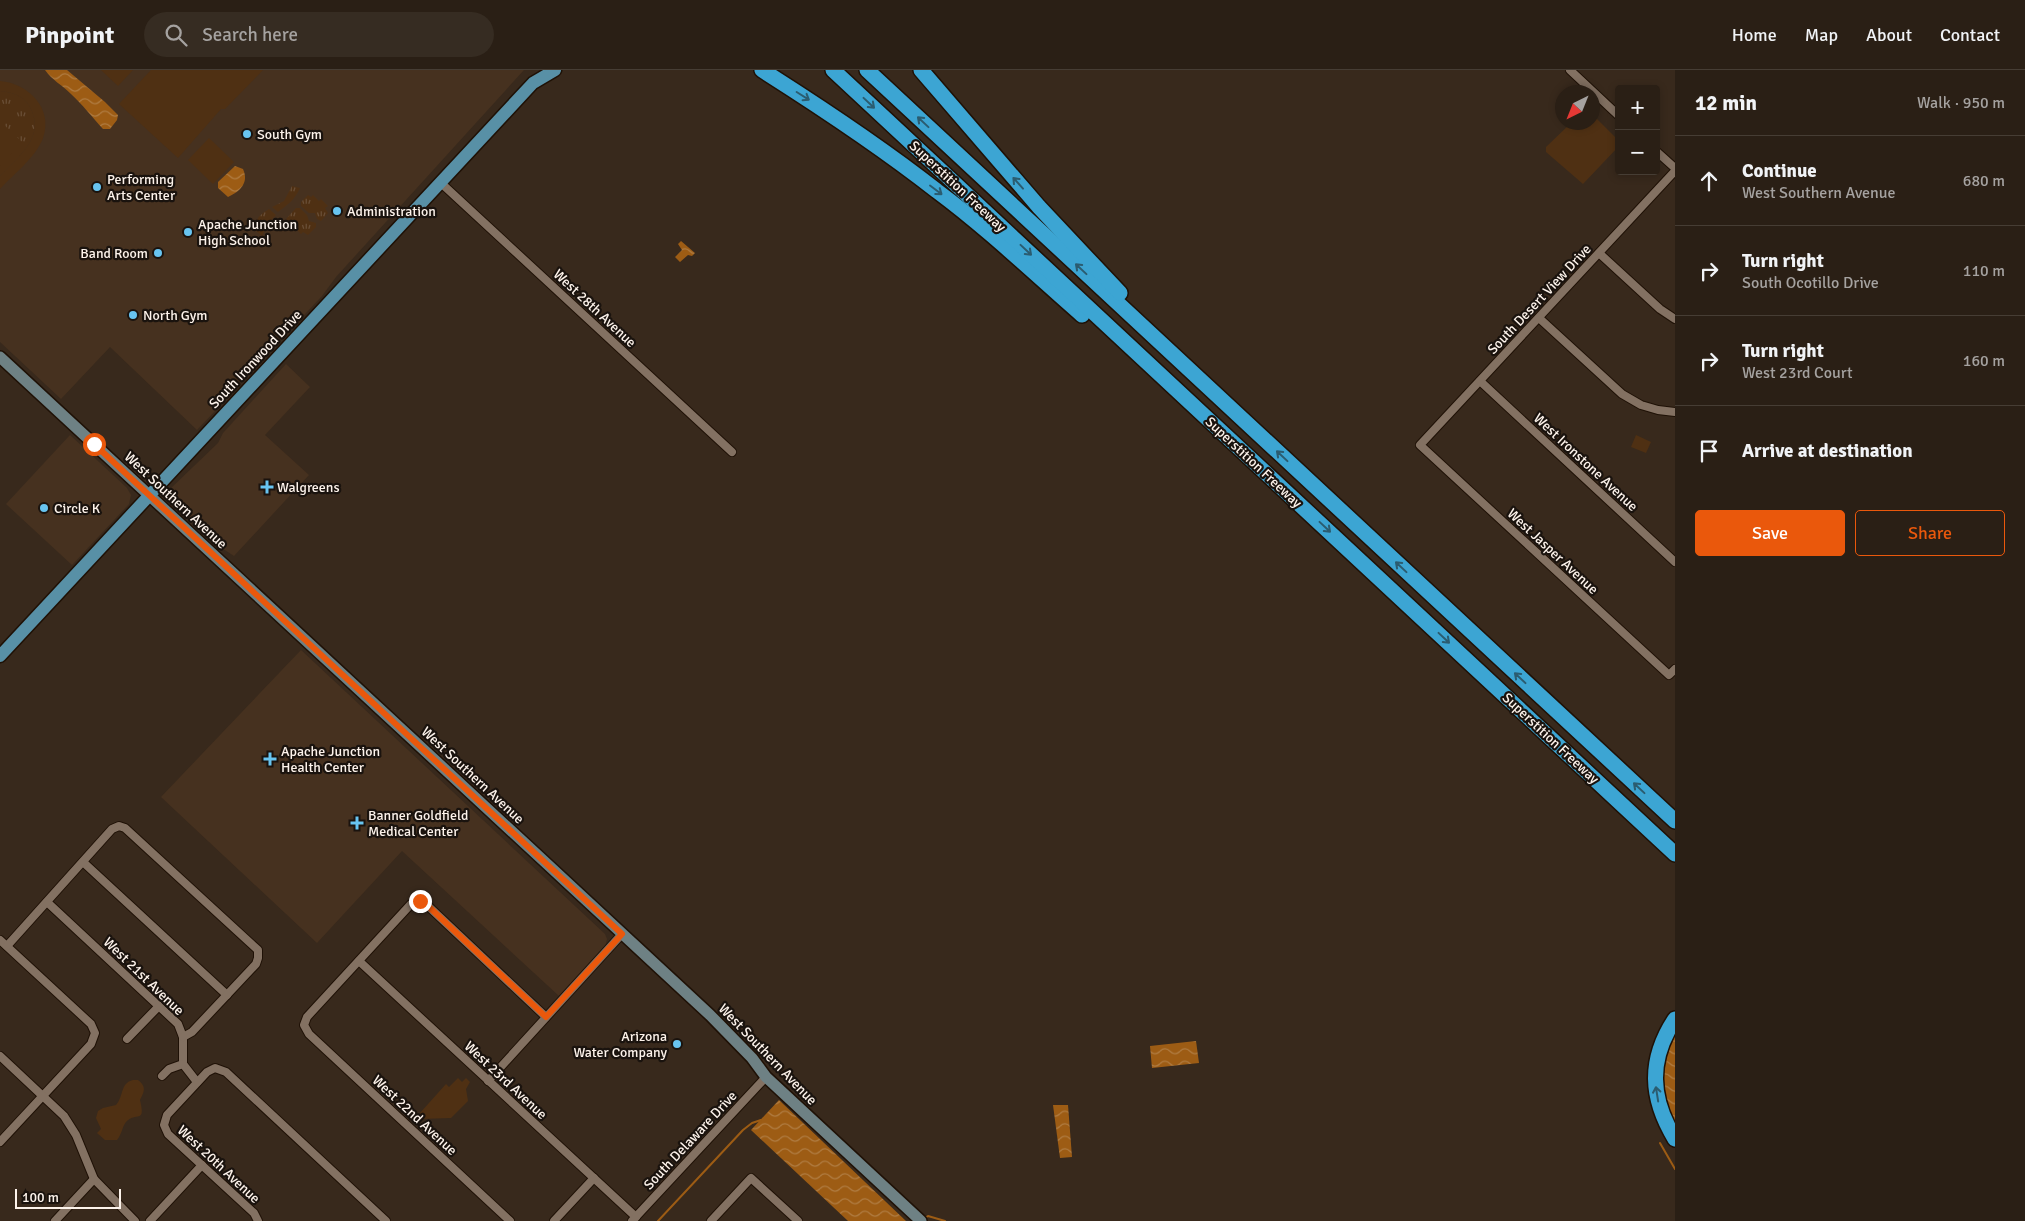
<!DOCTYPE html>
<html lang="en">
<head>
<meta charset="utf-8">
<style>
	:root { --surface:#2a1f15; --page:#362c22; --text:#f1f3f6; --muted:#a5a2a0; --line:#463d34; --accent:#ea580c }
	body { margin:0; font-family:Signika,sans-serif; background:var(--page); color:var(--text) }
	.controls { position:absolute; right:15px; top:15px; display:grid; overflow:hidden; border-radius:5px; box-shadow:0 2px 8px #0003 }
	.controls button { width:45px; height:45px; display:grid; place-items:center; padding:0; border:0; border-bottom:1px solid var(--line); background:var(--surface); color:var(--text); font:25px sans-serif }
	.compass { position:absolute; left:1555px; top:15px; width:45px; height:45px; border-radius:50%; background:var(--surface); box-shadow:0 2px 8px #0003; rotate:223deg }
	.scale { position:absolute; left:15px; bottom:12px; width:106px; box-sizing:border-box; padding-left:5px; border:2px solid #fdf3eb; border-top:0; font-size:14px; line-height:18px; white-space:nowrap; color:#fdf3eb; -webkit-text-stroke:4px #1a130e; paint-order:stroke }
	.stop { position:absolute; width:15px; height:15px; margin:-11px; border:4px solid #ea580c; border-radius:50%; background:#fff }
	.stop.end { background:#ea580c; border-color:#fff; box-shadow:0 1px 5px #0008 }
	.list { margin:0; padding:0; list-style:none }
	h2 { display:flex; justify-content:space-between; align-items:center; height:65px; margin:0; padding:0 20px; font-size:21px }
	h2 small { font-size:16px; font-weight:400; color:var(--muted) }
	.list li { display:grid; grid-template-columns:32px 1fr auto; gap:15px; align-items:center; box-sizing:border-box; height:90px; padding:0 20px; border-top:1px solid var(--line) }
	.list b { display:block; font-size:19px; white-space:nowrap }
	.list p { margin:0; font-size:16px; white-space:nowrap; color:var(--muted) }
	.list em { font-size:16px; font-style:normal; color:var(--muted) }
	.actions { display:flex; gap:10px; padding:15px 20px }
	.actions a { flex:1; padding:11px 0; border:1px solid var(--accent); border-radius:5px; text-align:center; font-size:18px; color:var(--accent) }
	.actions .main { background:var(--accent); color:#fff }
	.icon { flex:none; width:28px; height:28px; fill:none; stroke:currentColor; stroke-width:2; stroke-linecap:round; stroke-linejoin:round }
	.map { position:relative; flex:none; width:1675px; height:1151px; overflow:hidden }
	header { display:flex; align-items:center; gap:30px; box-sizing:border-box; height:70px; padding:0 25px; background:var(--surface); border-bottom:1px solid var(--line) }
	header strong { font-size:24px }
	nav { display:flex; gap:28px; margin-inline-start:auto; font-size:18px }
	.search { width:350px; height:45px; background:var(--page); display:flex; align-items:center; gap:12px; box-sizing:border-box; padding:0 18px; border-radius:28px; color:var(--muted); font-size:19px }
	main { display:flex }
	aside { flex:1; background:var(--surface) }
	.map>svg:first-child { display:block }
	.built { fill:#46311f }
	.grass { fill:url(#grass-tufts) }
	.park { fill:#4f3013 }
	.water { fill:url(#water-waves) }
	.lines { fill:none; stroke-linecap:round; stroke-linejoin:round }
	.stream { stroke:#9d5c14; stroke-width:2 }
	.minor-casing { stroke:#1f1106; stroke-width:10 }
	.secondary-casing { stroke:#1f1106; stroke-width:14 }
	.primary-casing { stroke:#1f1106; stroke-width:15 }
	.motorway-casing { stroke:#1f1106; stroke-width:18 }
	.minor { stroke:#837162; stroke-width:8 }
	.secondary { stroke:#6e8184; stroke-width:11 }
	.primary { stroke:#5890a6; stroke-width:12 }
	.motorway { stroke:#3ca5d3; stroke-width:15 }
	.oneway { stroke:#2b5c70 }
	.route { stroke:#ea580c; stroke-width:6 }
	.poi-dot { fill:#68c4f0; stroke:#1a130e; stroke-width:2 }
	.labels { text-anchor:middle; stroke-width:4.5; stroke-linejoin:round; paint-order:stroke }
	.poi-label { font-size:14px; fill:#fdf3eb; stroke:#1a130e; text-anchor:start }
	.street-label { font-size:14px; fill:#fdf3eb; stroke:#1a130e }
</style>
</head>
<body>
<header>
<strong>Pinpoint</strong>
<div class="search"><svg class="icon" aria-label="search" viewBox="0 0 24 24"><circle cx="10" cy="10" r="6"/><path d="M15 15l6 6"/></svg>Search here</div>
<nav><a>Home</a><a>Map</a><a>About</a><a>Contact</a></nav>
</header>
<main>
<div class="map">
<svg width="1675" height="1151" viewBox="0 0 1675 1151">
	<defs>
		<pattern id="grass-tufts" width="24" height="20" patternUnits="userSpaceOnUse" patternTransform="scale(1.25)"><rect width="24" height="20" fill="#4f3013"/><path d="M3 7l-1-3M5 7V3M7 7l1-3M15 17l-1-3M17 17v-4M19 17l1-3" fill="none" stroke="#694e36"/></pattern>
		<pattern id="water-waves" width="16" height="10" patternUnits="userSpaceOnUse" patternTransform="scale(1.25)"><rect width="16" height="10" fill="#9d5c14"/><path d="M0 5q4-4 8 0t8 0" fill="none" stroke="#b07c42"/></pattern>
	</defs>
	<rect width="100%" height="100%" fill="#38291c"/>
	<g class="built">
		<path d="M0 0H524L336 207 322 226 275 276 254 294 223 327 215 341 197 360 110 277 61 329 0 272Z"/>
		<path d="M286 294 310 317 265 365 309 405 234 486 214 473 172 433 169 428V420L218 373 223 363Z"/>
		<path d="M70 365 127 418 131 425 129 434 72 495 6 434Z"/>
		<path d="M301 580 605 864 607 869 605 877 559 926 402 781 317 873 161 727Z"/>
	</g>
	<g class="grass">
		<path d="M0 21C12 22 24 26 30 37 46 67 19 86 0 106Z"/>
		<path d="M292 116 300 118C294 131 288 134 278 142L272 137 284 131Z"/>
		<path d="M308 125 311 127 313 125 319 131 321 129 328 136 325 138 328 143 321 151 317 149 315 143H309L301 136V132Z"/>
		<path d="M296 138H300L307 145 309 151 316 153V157L308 165 303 162 301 164 286 149Z"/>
		<path d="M269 139 276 145 268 153 262 166 255 160C254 149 261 144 269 139Z"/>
	</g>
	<g class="park">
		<path d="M101 0H133L118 16Z"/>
		<path d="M151 0H263L225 39H221L178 88 119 34Z"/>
		<path d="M0 11C27 13 54 38 43 68 36 87 14 104 0 119V106C19 86 46 67 30 37 24 26 12 22 0 21Z"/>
		<path d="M1593 45 1619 71V76L1583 114 1546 82V77L1571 53 1592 52Z"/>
		<path d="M0 51 22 72 0 96Z"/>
		<path d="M209 68 234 92 213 114 188 90Z"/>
		<path d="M1636 365 1651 372 1646 383 1631 377Z"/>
		<path d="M458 1008 462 1012 466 1008 470 1012 466 1019 468 1031 451 1048 420 1049V1043L446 1014 449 1017Z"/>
		<path d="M133 1010H138C147 1017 144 1022 140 1030 146 1055 136 1041 126 1052 122 1057 122 1064 117 1070H105L97 1063 101 1059 96 1048 98 1041 103 1038 116 1035C124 1026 120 1013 133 1010Z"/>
	</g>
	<g class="water">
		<path d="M45 0H67L105 32 118 45 117 50 110 59H103C92 47 83 35 71 24 62 15 52 10 45 0Z"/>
		<path d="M235 96 243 99C249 112 241 121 228 127L218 118V112Z"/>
		<path d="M681 171 695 183 692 186 688 185 680 192 675 187 682 180 678 174Z"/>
		<path d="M1675 958V1060L1661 1029 1662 989Z"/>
		<path d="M1196 971 1199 993 1152 998 1150 976Z"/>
		<path d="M779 1030 906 1151H848L751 1060Z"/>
		<path d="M1053 1035H1068L1072 1087 1060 1088Z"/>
	</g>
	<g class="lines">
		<g class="stream">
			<path d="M1660 1073 1675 1099"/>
			<path d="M925 1148 928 1146 945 1151"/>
			<path d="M658 1151 743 1060 752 1053 761 1050"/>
		</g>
		<g class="minor-casing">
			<g id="minor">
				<path d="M1570 0 1619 46"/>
				<path d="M1656 81 1675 98"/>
				<path d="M1675 101 1420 375 1669 605 1675 599"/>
				<path d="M441 113 732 382"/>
				<path d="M1599 183 1660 239 1675 249"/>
				<path d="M1539 248 1622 324 1641 335 1658 340 1675 342"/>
				<path d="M1480 311 1675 492"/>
				<path d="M83 792 227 925"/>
				<path d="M47 832 178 954 183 967V994L197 1012"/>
				<path d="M0 870 91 954 95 963 91 974 0 1072"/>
				<path d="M7 876 112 759 119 756 125 758 258 880V888L256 894 192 962 183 967"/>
				<path d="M359 891 636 1147"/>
				<path d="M127 969 159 936"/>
				<path d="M0 986 64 1046 76 1065 94 1109 135 1151"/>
				<path d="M162 1006 169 999 183 994"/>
				<path d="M488 1011 622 864"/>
				<path d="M55 1151 94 1109"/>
				<path d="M150 1151 202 1095"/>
				<path d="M258 1151 254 1143 168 1064 164 1055 167 1045 207 1002 215 998 226 1002 386 1151"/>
				<path d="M510 1151 309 964 304 955 307 947 411 834 420 831 428 836 546 947"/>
				<path d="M554 1151 594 1108"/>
				<path d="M632 1151 766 1007"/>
				<path d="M711 1151 751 1108 798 1151"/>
			</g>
		</g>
		<g class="secondary-casing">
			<path id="secondary" d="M0 287 710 945 752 988 766 1007 921 1151"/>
		</g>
		<g class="primary-casing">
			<path id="primary" d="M0 586 533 13 555 0"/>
		</g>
		<g class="motorway-casing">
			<g id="motorway">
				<path d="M762 0C822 38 881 77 937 121 988 159 1034 203 1082 245"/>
				<path d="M833 0 1675 784"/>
				<path d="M867 0 1675 751"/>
				<path d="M921 0 1039 137 1120 223"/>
				<path d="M1675 949C1648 990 1650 1028 1675 1069"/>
			</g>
		</g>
		<use href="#minor" class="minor"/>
		<use href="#secondary" class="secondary"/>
		<use href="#primary" class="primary"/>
		<use href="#motorway" class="motorway"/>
	</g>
	<defs><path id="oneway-shaft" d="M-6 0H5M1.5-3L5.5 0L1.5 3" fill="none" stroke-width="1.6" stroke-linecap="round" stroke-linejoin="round" transform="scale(1.25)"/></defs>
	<g class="oneway">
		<use href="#oneway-shaft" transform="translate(803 26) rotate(32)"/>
		<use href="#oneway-shaft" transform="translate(869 33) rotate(43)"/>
		<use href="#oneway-shaft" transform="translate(923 52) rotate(-137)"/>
		<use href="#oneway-shaft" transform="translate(1018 113) rotate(-132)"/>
		<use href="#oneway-shaft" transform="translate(936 120) rotate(37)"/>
		<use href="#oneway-shaft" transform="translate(1026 180) rotate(43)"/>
		<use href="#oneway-shaft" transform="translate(1081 199) rotate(-137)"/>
		<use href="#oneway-shaft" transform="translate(1282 386) rotate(-137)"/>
		<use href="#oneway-shaft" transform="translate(1325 457) rotate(43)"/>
		<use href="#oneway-shaft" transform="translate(1401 497) rotate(-137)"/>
		<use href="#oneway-shaft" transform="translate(1444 568) rotate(43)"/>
		<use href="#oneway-shaft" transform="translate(1520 608) rotate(-137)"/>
		<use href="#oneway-shaft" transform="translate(1639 718) rotate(-137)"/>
		<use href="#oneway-shaft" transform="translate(1657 1024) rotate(-99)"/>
	</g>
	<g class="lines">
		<path class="route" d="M94 374 622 864 546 947 428 836 420 831"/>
	</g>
	<g class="poi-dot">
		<circle cx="247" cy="64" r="5"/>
		<circle cx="97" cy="117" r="5"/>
		<circle cx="337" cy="141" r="5"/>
		<circle cx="188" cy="162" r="5"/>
		<circle cx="158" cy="183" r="5"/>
		<circle cx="133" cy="245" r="5"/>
		<path d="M264.5 409.5h5v5h5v5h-5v5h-5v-5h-5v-5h5z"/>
		<circle cx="44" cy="438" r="5"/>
		<path d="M267.5 681.5h5v5h5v5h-5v5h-5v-5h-5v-5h5z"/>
		<path d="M354.5 745.5h5v5h5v5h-5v5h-5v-5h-5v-5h5z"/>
		<circle cx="677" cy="974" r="5"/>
	</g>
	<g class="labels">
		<g class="poi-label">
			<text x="257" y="69">South Gym</text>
			<text x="107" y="114">Performing<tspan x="107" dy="16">Arts Center</tspan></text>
			<text x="347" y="146">Administration</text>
			<text x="198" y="159">Apache Junction<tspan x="198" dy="16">High School</tspan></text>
			<text x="148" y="188" text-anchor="end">Band Room</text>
			<text x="143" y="250">North Gym</text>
			<text x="277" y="422">Walgreens</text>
			<text x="54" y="443">Circle K</text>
			<text x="281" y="686">Apache Junction<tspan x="281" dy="16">Health Center</tspan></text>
			<text x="368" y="750">Banner Goldfield<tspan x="368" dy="16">Medical Center</tspan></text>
			<text x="667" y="971" text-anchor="end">Arizona<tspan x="667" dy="16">Water Company</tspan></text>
		</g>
		<g class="street-label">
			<text transform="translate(958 116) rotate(43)" y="5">Superstition Freeway</text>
			<text transform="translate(1539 229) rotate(-47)" y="5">South Desert View Drive</text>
			<text transform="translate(595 238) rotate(43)" y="5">West 28th Avenue</text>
			<text transform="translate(255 289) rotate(-47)" y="5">South Ironwood Drive</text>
			<text transform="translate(1254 392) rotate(43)" y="5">Superstition Freeway</text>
			<text transform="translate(1586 392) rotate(43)" y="5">West Ironstone Avenue</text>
			<text transform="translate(176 430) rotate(43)" y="5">West Southern Avenue</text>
			<text transform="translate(1553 481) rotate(43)" y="5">West Jasper Avenue</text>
			<text transform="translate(1551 668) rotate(43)" y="5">Superstition Freeway</text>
			<text transform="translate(473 705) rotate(43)" y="5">West Southern Avenue</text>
			<text transform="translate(144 906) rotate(44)" y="5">West 21st Avenue</text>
			<text transform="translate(768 984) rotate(46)" y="5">West Southern Avenue</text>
			<text transform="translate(506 1010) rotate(43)" y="5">West 23rd Avenue</text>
			<text transform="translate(415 1045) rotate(43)" y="5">West 22nd Avenue</text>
			<text transform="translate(690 1070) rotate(-47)" y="5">South Delaware Drive</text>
			<text transform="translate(219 1094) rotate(43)" y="5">West 20th Avenue</text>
		</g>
	</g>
</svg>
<div class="controls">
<button>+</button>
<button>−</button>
</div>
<svg class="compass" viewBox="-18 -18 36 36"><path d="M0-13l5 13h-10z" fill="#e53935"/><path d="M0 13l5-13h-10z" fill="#a5a2a0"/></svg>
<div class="scale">100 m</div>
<div class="stop" style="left:94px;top:374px"></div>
<div class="stop end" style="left:420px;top:831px"></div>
</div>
<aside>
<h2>12 min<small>Walk · 950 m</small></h2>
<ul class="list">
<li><svg class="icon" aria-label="ahead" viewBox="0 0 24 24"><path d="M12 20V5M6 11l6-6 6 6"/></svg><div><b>Continue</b><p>West Southern Avenue</p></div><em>680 m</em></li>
<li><svg class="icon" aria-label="right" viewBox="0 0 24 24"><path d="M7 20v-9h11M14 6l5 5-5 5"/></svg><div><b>Turn right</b><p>South Ocotillo Drive</p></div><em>110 m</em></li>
<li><svg class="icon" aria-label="right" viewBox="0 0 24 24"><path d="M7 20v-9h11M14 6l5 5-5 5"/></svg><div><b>Turn right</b><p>West 23rd Court</p></div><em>160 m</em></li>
<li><svg class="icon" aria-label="arrive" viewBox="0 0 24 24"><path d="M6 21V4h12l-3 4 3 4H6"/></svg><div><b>Arrive at destination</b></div></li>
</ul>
<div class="actions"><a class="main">Save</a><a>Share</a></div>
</aside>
</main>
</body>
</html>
